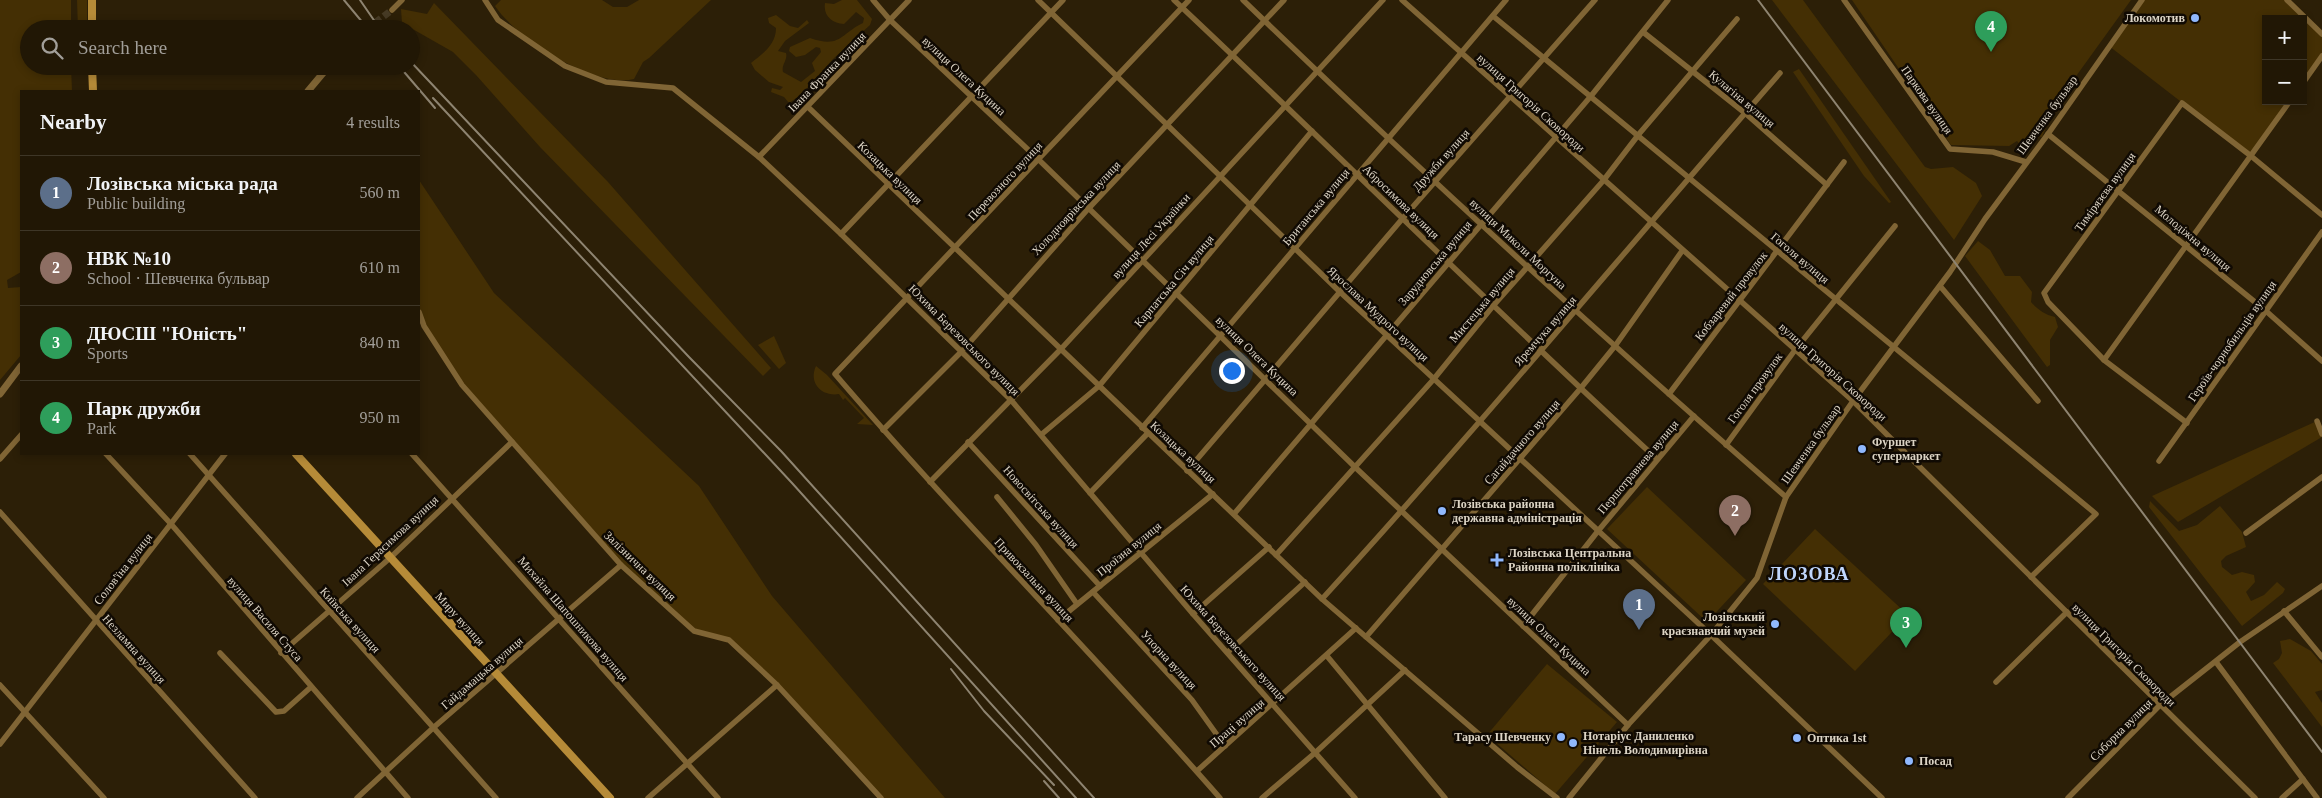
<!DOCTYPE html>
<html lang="en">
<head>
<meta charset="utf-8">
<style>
	:root { --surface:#211705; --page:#2d2413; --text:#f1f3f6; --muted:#a29f9a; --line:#3e3627; --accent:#90b8fd }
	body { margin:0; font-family:Georgia,serif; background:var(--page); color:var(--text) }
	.controls { position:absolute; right:15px; top:15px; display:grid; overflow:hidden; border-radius:0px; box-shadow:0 2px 8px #0003 }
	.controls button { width:45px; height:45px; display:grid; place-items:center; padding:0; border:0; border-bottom:1px solid var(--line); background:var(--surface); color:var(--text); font:25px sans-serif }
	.you { position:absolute; left:1231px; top:370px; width:18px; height:18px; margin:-12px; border:4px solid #fff; border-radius:50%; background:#1a73e8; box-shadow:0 0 0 8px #1a73e833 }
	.badge { display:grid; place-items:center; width:32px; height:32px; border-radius:50%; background:var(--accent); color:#fff; font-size:16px; font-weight:700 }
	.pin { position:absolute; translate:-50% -41px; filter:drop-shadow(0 1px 2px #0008) }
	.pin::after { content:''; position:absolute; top:26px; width:18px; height:15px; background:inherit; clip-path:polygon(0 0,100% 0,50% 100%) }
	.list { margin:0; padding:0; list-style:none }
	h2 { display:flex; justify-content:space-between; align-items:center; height:65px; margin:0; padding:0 20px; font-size:21px }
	h2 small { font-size:16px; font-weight:400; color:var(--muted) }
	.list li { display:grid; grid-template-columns:32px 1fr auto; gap:15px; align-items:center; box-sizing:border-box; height:75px; padding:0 20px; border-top:1px solid var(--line) }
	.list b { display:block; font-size:19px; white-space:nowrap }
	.list p { margin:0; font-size:16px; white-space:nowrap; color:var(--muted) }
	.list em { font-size:16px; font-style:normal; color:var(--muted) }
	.icon { flex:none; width:28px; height:28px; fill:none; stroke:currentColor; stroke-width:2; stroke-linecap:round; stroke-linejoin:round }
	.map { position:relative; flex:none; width:2322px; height:798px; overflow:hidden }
	.search { position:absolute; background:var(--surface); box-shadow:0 2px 8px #0003; left:20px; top:20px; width:400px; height:55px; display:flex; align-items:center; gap:12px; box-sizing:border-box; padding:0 18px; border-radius:28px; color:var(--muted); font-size:19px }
	.panel { position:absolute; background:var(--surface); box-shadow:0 2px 8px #0003; left:20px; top:90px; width:400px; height:365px; border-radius:0px }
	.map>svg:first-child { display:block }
	.green { fill:#442f04 }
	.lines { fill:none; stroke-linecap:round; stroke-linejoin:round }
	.tertiary-tunnel { stroke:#463a24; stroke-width:7; stroke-dasharray:7 3.5; stroke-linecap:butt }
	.minor { stroke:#806535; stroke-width:5.5 }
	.tertiary { stroke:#806535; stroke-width:7 }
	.secondary { stroke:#b68b38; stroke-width:8 }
	.rail { stroke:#8e8471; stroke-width:2 }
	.poi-dot { fill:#90b8fd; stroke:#100a03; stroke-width:2 }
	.labels { text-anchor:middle; stroke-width:5; stroke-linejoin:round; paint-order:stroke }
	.poi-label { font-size:12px; font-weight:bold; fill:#dcd4c5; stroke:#100a03; text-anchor:start }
	.street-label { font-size:12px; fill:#dcd4c5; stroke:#100a03 }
	.district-label { font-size:18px; font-weight:bold; letter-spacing:1px; fill:#bfd6fd; stroke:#100a03 }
</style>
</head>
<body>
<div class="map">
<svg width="2322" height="798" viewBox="0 0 2322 798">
	<rect width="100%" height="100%" fill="#2c1f07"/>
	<g class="green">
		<path d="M0 0H71V29H29V66H71L72 91H21V272L7 280 8 288 21 287V355L0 380Z"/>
		<path d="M77 0H87V29H78Z"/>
		<path d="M501 0H602L613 7H627L639 0H711L649 58 643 62 634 79C595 89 516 38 495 6Z"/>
		<path d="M842 0H857L872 19 870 25 833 59 801 95 789 103 784 97 771 92 772 88 780 90 783 87 769 82 755 70 751 63C763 53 776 45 776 28L769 23 768 18 776 15 790 26 798 28 807 20 809 23 785 41 778 51 786 53C788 60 781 65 783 72L801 82 815 71 812 63 821 52 820 48 816 47 805 55 796 57 789 51 790 47 810 38C841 49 841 33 863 23L864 18 856 12 844 24C832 23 823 16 825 3L834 4Z"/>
		<path d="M1772 0H1803L1925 167 1931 169 1953 167 1976 183 1982 196 1954 240Z"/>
		<path d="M1852 0H2131L2056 104 2042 137 2030 135 2023 148 2017 141 2009 146 1951 145Z"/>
		<path d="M2142 0H2287L2322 34V56L2303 83V19H2266V101H2290L2251 156 2109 46Z"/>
		<path d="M434 3 608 182 771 368 763 376 540 147 476 75 453 52 402 23 401 9 427 14Z"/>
		<path d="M1799 69 1891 202 1889 203 1864 176 1793 72Z"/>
		<path d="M419 180 494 293 699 486 772 596 945 798H880L777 685 729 640 694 631 621 565 462 385 419 312Z"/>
		<path d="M1978 241 1990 250 2005 276H2020L2032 292 2031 302C2038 310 2045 315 2055 317L2058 327 2050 340V365L2047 367 1965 256Z"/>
		<path d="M774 336 786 363 779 369 758 345Z"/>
		<path d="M816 366 827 375 873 425 857 424 864 418 845 398 843 400 839 394C822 397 808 383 816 366Z"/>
		<path d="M2317 421 2322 437 2178 522 2152 496Z"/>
		<path d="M1647 487 1746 580 1707 622 1607 529Z"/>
		<path d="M2150 501 2179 531 2197 525 2220 506 2242 532 2246 547 2226 556 2221 561 2222 567 2232 575 2242 572 2254 575 2255 582 2246 592 2251 601 2264 595 2277 582 2285 589 2283 593 2242 626 2149 507Z"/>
		<path d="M1815 529 1908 615 1855 671 1763 584Z"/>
		<path d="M2290 639 2311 651 2322 664V690L2315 692 2322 703V727L2273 663 2279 659 2282 653 2280 641Z"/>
		<path d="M1547 664 1617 722 1555 794 1487 735Z"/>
	</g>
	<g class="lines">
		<path class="tertiary-tunnel" d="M367 29 392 10"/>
		<g class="minor">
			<path d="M485 0 498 20 565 66 606 82 673 88 759 157 841 234 1011 400 1193 614 1355 798"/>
			<path d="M873 0 890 20 1038 159 1356 468 1628 725"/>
			<path d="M1038 0 1340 292 1711 635 1882 798"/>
			<path d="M1174 0C1336 152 1493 309 1657 459"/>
			<path d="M1189 0 835 374C959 519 1094 654 1220 798"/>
			<path d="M1243 0C1419 170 1601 336 1786 497"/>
			<path d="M1402 0 1853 401 2255 798"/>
			<path d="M1844 0 1950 149 1993 152 2026 162"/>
			<path d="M2287 0 2322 34"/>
			<path d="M392 10 402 0"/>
			<path d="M1493 16 2096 514 2031 577"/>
			<path d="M1643 32 1745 113 1827 185"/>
			<path d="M2303 83 2322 56"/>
			<path d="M808 107 1322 599 1517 767 1557 798"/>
			<path d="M2048 134 2266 311 2322 361"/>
			<path d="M759 157 909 0"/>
			<path d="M841 234 1063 0"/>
			<path d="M1940 286 2038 401"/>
			<path d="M419 312 424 326 462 385 621 565 694 631 729 640 777 685 881 798"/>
			<path d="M2104 360 2290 101"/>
			<path d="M1669 394 1844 162"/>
			<path d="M2317 421 2322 434"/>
			<path d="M2187 423 2104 360 2048 302 2044 293 2182 103 2251 156 2322 215"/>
			<path d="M1142 428 1506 0"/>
			<path d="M883 430 962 351 1088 209 1284 0"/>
			<path d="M1042 434 1099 386 1312 131"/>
			<path d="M968 442 1100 586"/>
			<path d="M1726 445 1795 350 1895 226"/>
			<path d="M106 454 171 524 408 798"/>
			<path d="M190 454 496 798"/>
			<path d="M412 454 718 798"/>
			<path d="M0 459 21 435"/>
			<path d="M2159 461 2322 232"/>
			<path d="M1187 471 1403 218 1595 0"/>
			<path d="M930 482 1061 349 1383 0"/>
			<path d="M1090 493 1148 433"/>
			<path d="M997 497 1036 545 1077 604"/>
			<path d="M0 512 255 798"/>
			<path d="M1234 514 1591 96 1668 0"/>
			<path d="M2246 533 2322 477"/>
			<path d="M1276 555 1433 380 1493 306 1603 181 1639 134 1737 19"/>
			<path d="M1093 592 1192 700 1225 746"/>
			<path d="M1322 599C1479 427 1627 248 1780 73"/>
			<path d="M2284 611 2322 657"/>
			<path d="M1193 614 1269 547"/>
			<path d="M1058 620 1213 494"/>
			<path d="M1523 626 1598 531 1694 416"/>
			<path d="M1366 637 1580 389 1615 346 1682 251"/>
			<path d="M1228 652 1305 582"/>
			<path d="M220 653 276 712 284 711 311 687"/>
			<path d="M281 653 390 558 512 442"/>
			<path d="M1327 656 1445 798"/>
			<path d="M2216 662 2317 798"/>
			<path d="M1996 682 2067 612"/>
			<path d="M0 685 104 798"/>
			<path d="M0 744 225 454"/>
			<path d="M1197 771 1356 628"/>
			<path d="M357 798 433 728 621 565"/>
			<path d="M648 798 777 685"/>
			<path d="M1262 798 1316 752 1405 670"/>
			<path d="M1569 798 1628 725 1711 635 1757 578 1786 497 1853 401 1950 272 1985 219 2048 134 2142 0"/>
			<path d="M2068 798 2160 705 2240 642 2322 586"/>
			<path d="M2282 798 2303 779"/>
		</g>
		<g class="tertiary">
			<path d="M308 91 329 66"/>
			<path d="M0 394 21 366"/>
		</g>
		<g class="secondary">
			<path d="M92 0V29"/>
			<path d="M92 66 93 91"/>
			<path d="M296 454 610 798"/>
		</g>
		<g class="rail">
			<path d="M344 0 368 29"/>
			<path d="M360 0 380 29"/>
			<path d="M1758 0 2322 752"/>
			<path d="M411 62 689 357 781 451 1094 798"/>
			<path d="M399 66 435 108"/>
			<path d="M433 98 792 483 1076 798"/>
			<path d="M951 669 984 711 1054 785"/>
			<path d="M1044 781 1059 798"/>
		</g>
	</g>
	<g class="poi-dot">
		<circle cx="2195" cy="18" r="5"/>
		<circle cx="1862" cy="449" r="5"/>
		<circle cx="1442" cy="511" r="5"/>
		<path d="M1494.5 552.5h5v5h5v5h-5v5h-5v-5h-5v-5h5z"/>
		<circle cx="1775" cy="624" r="5"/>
		<circle cx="1561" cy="737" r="5"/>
		<circle cx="1797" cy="738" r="5"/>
		<circle cx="1573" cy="743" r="5"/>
		<circle cx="1909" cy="761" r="5"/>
	</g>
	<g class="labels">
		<g class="poi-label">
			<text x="2185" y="22" text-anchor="end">Локомотив</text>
			<text x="1872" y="446">Фуршет<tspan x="1872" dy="14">супермаркет</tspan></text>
			<text x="1452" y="508">Лозівська районна<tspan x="1452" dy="14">державна адміністрація</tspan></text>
			<text x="1508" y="557">Лозівська Центральна<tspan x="1508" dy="14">Районна поліклініка</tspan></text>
			<text x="1765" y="621" text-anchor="end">Лозівський<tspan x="1765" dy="14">краєзнавчий музей</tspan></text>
			<text x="1583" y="740">Нотаріус Даниленко<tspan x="1583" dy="14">Нінель Володимирівна</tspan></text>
			<text x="1551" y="741" text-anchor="end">Тарасу Шевченку</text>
			<text x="1807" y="742">Оптика 1st</text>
			<text x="1919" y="765">Посад</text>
		</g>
		<g class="street-label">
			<text transform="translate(827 72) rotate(-46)" y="4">Івана Франка вулиця</text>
			<text transform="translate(964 76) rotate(43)" y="4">вулиця Олега Куцина</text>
			<text transform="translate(1742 99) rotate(40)" y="4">Кулагіна вулиця</text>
			<text transform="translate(1927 100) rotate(55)" y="4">Паркова вулиця</text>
			<text transform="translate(1531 103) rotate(42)" y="4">вулиця Григорія Сковороди</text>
			<text transform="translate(2047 115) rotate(-54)" y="4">Шевченка бульвар</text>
			<text transform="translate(1441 160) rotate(-48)" y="4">Дружби вулиця</text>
			<text transform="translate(890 173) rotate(44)" y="4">Козацька вулиця</text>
			<text transform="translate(1005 181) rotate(-47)" y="4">Перевозного вулиця</text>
			<text transform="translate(2105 192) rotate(-54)" y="4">Тимірязєва вулиця</text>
			<text transform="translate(1401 202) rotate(44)" y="4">Абросимова вулиця</text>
			<text transform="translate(1316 207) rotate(-50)" y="4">Британська вулиця</text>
			<text transform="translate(1076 208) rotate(-47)" y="4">Холодноярівська вулиця</text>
			<text transform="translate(1151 236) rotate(-48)" y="4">вулиця Лесі Українки</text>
			<text transform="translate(2193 238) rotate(40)" y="4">Молодіжна вулиця</text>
			<text transform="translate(1518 244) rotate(43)" y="4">вулиця Миколи Моргуна</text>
			<text transform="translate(1800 258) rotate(40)" y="4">Гоголя вулиця</text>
			<text transform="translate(1435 263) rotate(-50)" y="4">Зарудновська вулиця</text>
			<text transform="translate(1174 281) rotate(-50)" y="4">Карпатська Січ вулиця</text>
			<text transform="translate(1731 296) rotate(-52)" y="4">Кобзаревий провулок</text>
			<text transform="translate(1482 305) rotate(-50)" y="4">Мистецька вулиця</text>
			<text transform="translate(1378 314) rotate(43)" y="4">Ярослава Мудрого вулиця</text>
			<text transform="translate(1545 331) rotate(-49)" y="4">Яремчука вулиця</text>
			<text transform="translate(964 340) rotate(45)" y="4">Юхима Березовського вулиця</text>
			<text transform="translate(2232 341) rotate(-55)" y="4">Героїв-чорнобильців вулиця</text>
			<text transform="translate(1257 356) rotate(44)" y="4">вулиця Олега Куцина</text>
			<text transform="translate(1833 372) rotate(42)" y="4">вулиця Григорія Сковороди</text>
			<text transform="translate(1755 388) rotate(-54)" y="4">Гоголя провулок</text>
			<text transform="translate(1522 442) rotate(-49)" y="4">Сагайдачного вулиця</text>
			<text transform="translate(1811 444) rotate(-55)" y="4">Шевченка бульвар</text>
			<text transform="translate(1183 452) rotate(43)" y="4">Козацька вулиця</text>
			<text transform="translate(1638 467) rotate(-50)" y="4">Першотравнева вулиця</text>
			<text transform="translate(1041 507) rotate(48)" y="4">Новосвітська вулиця</text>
			<text transform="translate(390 541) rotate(-43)" y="4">Івана Герасимова вулиця</text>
			<text transform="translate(1129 549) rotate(-39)" y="4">Проїзна вулиця</text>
			<text transform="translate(640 566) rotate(44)" y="4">Залізнична вулиця</text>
			<text transform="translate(123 569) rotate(-52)" y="4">Солов'їна вулиця</text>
			<text transform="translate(1034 580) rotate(47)" y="4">Привокзальна вулиця</text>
			<text transform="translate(265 619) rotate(49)" y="4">вулиця Василя Стуса</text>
			<text transform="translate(460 619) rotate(48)" y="4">Миру вулиця</text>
			<text transform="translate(573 619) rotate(49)" y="4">Михайла Шапошникова вулиця</text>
			<text transform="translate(350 620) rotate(48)" y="4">Київська вулиця</text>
			<text transform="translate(1549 636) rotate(43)" y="4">вулиця Олега Куцина</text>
			<text transform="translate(1233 643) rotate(48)" y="4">Юхима Березовського вулиця</text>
			<text transform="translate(134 649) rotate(48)" y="4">Незламна вулиця</text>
			<text transform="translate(2124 655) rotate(45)" y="4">вулиця Григорія Сковороди</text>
			<text transform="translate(1169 660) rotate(47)" y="4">Упорна вулиця</text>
			<text transform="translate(482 673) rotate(-41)" y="4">Гайдамацька вулиця</text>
			<text transform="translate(1237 723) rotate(-41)" y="4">Праці вулиця</text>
			<text transform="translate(2121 730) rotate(-45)" y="4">Соборна вулиця</text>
		</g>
		<g class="district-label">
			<text x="1809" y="580">ЛОЗОВА</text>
		</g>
	</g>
</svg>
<div class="controls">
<button>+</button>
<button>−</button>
</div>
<div class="you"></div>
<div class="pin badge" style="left:1639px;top:630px;background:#5c6f8a">1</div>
<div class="pin badge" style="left:1735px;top:536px;background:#8d6e63">2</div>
<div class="pin badge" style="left:1906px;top:648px;background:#2e9e5b">3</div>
<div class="pin badge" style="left:1991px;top:52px;background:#2e9e5b">4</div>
<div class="search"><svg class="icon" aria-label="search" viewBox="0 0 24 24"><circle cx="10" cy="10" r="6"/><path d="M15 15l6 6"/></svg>Search here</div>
<section class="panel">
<h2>Nearby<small>4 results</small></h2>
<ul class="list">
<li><span class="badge" style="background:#5c6f8a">1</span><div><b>Лозівська міська рада</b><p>Public building</p></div><em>560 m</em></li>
<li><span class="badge" style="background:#8d6e63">2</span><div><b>НВК №10</b><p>School · Шевченка бульвар</p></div><em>610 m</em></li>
<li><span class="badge" style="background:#2e9e5b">3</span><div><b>ДЮСШ &quot;Юність&quot;</b><p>Sports</p></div><em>840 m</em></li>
<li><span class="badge" style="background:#2e9e5b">4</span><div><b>Парк дружби</b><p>Park</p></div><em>950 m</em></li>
</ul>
</section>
</div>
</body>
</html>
